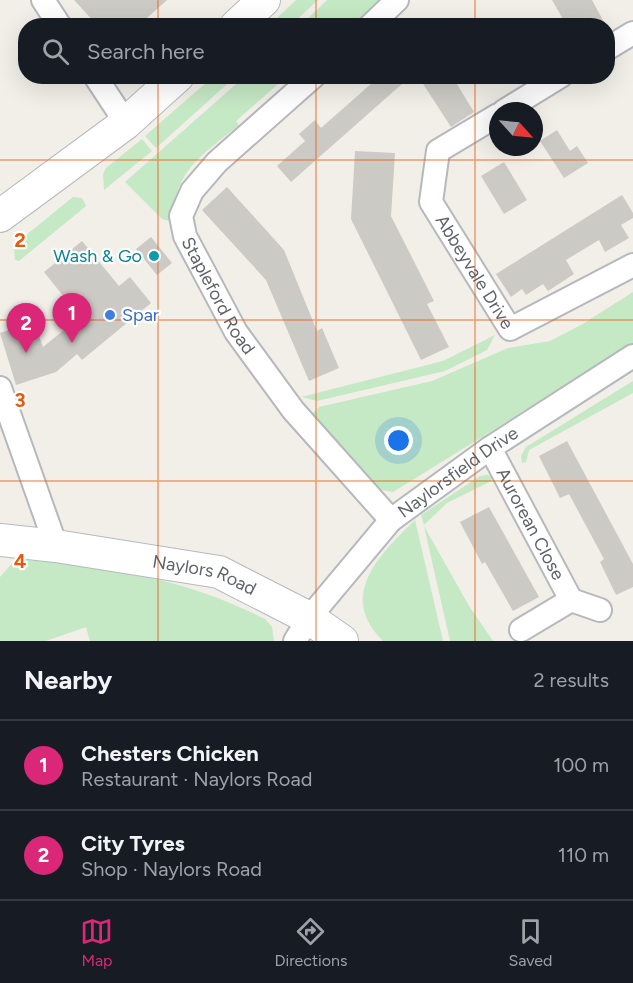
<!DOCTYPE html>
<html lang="en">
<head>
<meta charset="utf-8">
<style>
	:root { --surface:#171b24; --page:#20242c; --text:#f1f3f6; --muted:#9ea1a6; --line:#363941; --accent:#db2777 }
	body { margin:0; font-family:Figtree,sans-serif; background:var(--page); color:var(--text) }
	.compass { position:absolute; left:489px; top:102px; width:54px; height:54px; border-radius:50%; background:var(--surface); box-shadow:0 6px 24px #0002; rotate:117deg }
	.you { position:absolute; left:399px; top:441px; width:21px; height:21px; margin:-15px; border:4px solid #fff; border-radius:50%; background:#1a73e8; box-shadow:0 0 0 9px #1a73e833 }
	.badge { display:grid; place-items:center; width:39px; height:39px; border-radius:50%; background:var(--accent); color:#fff; font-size:20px; font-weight:700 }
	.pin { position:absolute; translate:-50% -50px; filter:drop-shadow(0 2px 3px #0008) }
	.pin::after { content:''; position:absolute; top:32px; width:21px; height:18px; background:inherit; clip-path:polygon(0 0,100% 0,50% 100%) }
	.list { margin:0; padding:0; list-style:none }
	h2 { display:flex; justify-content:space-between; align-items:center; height:78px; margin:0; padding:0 24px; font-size:26px }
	h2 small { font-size:20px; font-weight:400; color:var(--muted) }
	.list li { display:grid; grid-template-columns:39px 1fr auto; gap:18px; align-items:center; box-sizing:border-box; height:90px; padding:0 24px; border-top:2px solid var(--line) }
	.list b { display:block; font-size:22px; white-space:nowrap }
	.list p { margin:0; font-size:20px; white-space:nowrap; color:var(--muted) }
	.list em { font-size:20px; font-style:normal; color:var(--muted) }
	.icon { flex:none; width:33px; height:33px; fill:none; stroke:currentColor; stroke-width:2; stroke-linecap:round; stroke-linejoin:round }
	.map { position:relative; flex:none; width:633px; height:641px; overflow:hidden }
	.search { position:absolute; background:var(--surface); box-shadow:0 6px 24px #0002; left:18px; right:18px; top:18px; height:66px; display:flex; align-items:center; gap:15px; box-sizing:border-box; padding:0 21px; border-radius:24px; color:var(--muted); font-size:22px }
	.sheet { height:258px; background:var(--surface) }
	nav { display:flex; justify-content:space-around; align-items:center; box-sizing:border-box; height:84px; border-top:2px solid var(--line); background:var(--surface); font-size:16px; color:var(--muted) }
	nav a { display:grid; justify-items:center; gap:3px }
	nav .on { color:var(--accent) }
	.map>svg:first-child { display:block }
	.green { fill:#c5e8c5 }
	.building { fill:#cccac5 }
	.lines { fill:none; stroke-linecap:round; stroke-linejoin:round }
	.street-casing { stroke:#b5b8bc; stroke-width:26 }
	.secondary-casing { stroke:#b6babf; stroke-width:34 }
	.street { stroke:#fff; stroke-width:22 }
	.secondary { stroke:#fff; stroke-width:32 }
	.grid { fill:none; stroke:#e8590c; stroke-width:1.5; stroke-opacity:0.55 }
	.culture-dot { fill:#0f9aa8; stroke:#fff; stroke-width:2 }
	.shop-dot { fill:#3f7fe0; stroke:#fff; stroke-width:2 }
	.labels { text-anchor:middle; stroke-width:4.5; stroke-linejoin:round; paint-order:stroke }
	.culture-label { font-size:18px; fill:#0d838f; stroke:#fff; text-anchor:end }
	.street-label { font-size:18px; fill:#5f6368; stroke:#fff }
	.shop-label { font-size:18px; fill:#366cbe; stroke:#fff; text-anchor:start }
	.grid-label { font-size:20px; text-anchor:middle; font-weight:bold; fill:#e8590c; stroke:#fff; stroke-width:4.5; stroke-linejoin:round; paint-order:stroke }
</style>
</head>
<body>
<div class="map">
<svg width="633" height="641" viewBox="0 0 633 641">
	<rect width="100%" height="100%" fill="#f1efe8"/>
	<g class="green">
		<path d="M296 0H318L291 25H274L273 22Z"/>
		<path d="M327 0H385L356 25 300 26Z"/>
		<path d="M214 76 235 77 156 148 145 136Z"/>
		<path d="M244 77H286L236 121 239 125C204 154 172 171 173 222L162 219 125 182Z"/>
		<path d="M142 139 152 151 104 190 103 174 106 168Z"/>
		<path d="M73 197 82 198 86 206 19 261 15 260 14 245Z"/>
		<path d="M633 292V344L393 492 377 489 306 420 319 407 432 381 508 348 550 341 581 325Z"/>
		<path d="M495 335 487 350 445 371 317 401 301 397 443 361Z"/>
		<path d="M633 381V393L529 450 526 462 522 463 521 456 526 447Z"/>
		<path d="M487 475 492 476 491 481 447 503 424 525 421 515 480 476Z"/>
		<path d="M415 520 443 641H383C337 596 379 555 415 520Z"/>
		<path d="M424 526 469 606 493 641H450Z"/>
		<path d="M26 560C112 566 187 580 265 619L272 627 274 641H90L86 627 46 641H0V577L14 561Z"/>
	</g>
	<g class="building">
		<path d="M74 0H167L138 26H98Z"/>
		<path d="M552 0H592L606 26H567Z"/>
		<path d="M380 76H411L291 182 277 166 305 141 299 134 315 120 321 128Z"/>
		<path d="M418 76H452L474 112 451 127Z"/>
		<path d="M557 130 570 151 577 146 588 163 564 178 540 141Z"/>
		<path d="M355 151 395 153 391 216 434 301 427 304 449 347 421 360 351 219Z"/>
		<path d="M504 162 527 200 504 214 481 176Z"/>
		<path d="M227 187 284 250 317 331 322 328 339 368 309 381 266 280 202 210Z"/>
		<path d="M622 195 633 213V218L621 225 629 238 605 252 599 240 566 260 574 274 548 291 543 284 526 295 522 289 511 297 496 274Z"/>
		<path d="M151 237 172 263 157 275 136 249Z"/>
		<path d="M82 241 119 286 130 277 151 303 82 360 77 354 56 372 16 385 0 333 34 322 43 347 80 317 44 272Z"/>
		<path d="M567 441 633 564V587L616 595 600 562 604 559 569 494 560 498 539 456Z"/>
		<path d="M489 507 539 597 513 611 485 562 482 564 460 522Z"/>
	</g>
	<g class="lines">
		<g class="street-casing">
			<g id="street">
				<path d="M43 0 60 26"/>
				<path d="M370 26 397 0"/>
				<path d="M608 48 633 33"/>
				<path d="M95 76 126 123"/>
				<path id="s1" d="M314 76 217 162 192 191 181 216 185 236 236 332 293 410 391 520"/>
				<path d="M504 111 561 76"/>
				<path id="s2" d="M498 115 438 151 431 202 510 329 633 265"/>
				<path d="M0 388 56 546"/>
				<path id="s3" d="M490 448 571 600"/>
				<path d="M521 630 571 600 600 610"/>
				<path id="s4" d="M295 641 309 618 391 520 490 448 633 356"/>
			</g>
		</g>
		<g class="secondary-casing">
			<g id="secondary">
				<path d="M236 26 264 0"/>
				<path d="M0 216 126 123 178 76"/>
				<path id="s5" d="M0 540 56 546 219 572 309 618 342 641"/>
			</g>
		</g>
		<use href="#street" class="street"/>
		<use href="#secondary" class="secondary"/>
	</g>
	<path class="grid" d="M158 0V26M316 0V26M475 0V26M158 76V641M316 76V641M475 76V641M0 160H633M0 320H633M0 481H633"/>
	<circle class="culture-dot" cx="154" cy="256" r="6"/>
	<circle class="shop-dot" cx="110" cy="315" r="6"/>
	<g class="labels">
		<g class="culture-label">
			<text x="142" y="262">Wash &amp; Go</text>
		</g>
		<g class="street-label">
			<text dy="6" stroke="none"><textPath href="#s2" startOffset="204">Abbeyvale Drive</textPath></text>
			<text dy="6" stroke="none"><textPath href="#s1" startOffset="284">Stapleford Road</textPath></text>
			<text dy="6" stroke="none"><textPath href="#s4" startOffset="237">Naylorsfield Drive</textPath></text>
			<text dy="6" stroke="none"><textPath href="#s3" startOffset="86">Aurorean Close</textPath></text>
			<text dy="6" stroke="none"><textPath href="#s5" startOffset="208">Naylors Road</textPath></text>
		</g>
		<g class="shop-label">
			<text x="122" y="321">Spar</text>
		</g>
	</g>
	<g class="grid-label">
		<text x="20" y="247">2</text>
		<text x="20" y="407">3</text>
		<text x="20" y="568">4</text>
	</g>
</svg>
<svg class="compass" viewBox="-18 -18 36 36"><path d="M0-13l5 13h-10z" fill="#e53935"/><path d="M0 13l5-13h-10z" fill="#9ea1a6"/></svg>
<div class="you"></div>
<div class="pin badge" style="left:72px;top:343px">1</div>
<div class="pin badge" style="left:26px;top:353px">2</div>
<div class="search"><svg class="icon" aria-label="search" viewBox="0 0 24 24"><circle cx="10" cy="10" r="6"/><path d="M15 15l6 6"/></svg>Search here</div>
</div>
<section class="sheet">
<h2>Nearby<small>2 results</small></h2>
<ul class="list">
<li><span class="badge">1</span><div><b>Chesters Chicken</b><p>Restaurant · Naylors Road</p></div><em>100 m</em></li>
<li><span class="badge">2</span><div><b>City Tyres</b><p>Shop · Naylors Road</p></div><em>110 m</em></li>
</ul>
</section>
<nav>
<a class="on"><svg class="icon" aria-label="map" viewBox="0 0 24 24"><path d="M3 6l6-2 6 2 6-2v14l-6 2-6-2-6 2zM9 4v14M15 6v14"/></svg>Map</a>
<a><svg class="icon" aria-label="directions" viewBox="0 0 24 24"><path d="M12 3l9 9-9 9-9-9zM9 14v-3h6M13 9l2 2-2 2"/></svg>Directions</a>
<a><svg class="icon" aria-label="saved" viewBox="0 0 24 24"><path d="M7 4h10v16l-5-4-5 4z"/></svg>Saved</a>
</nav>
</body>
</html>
